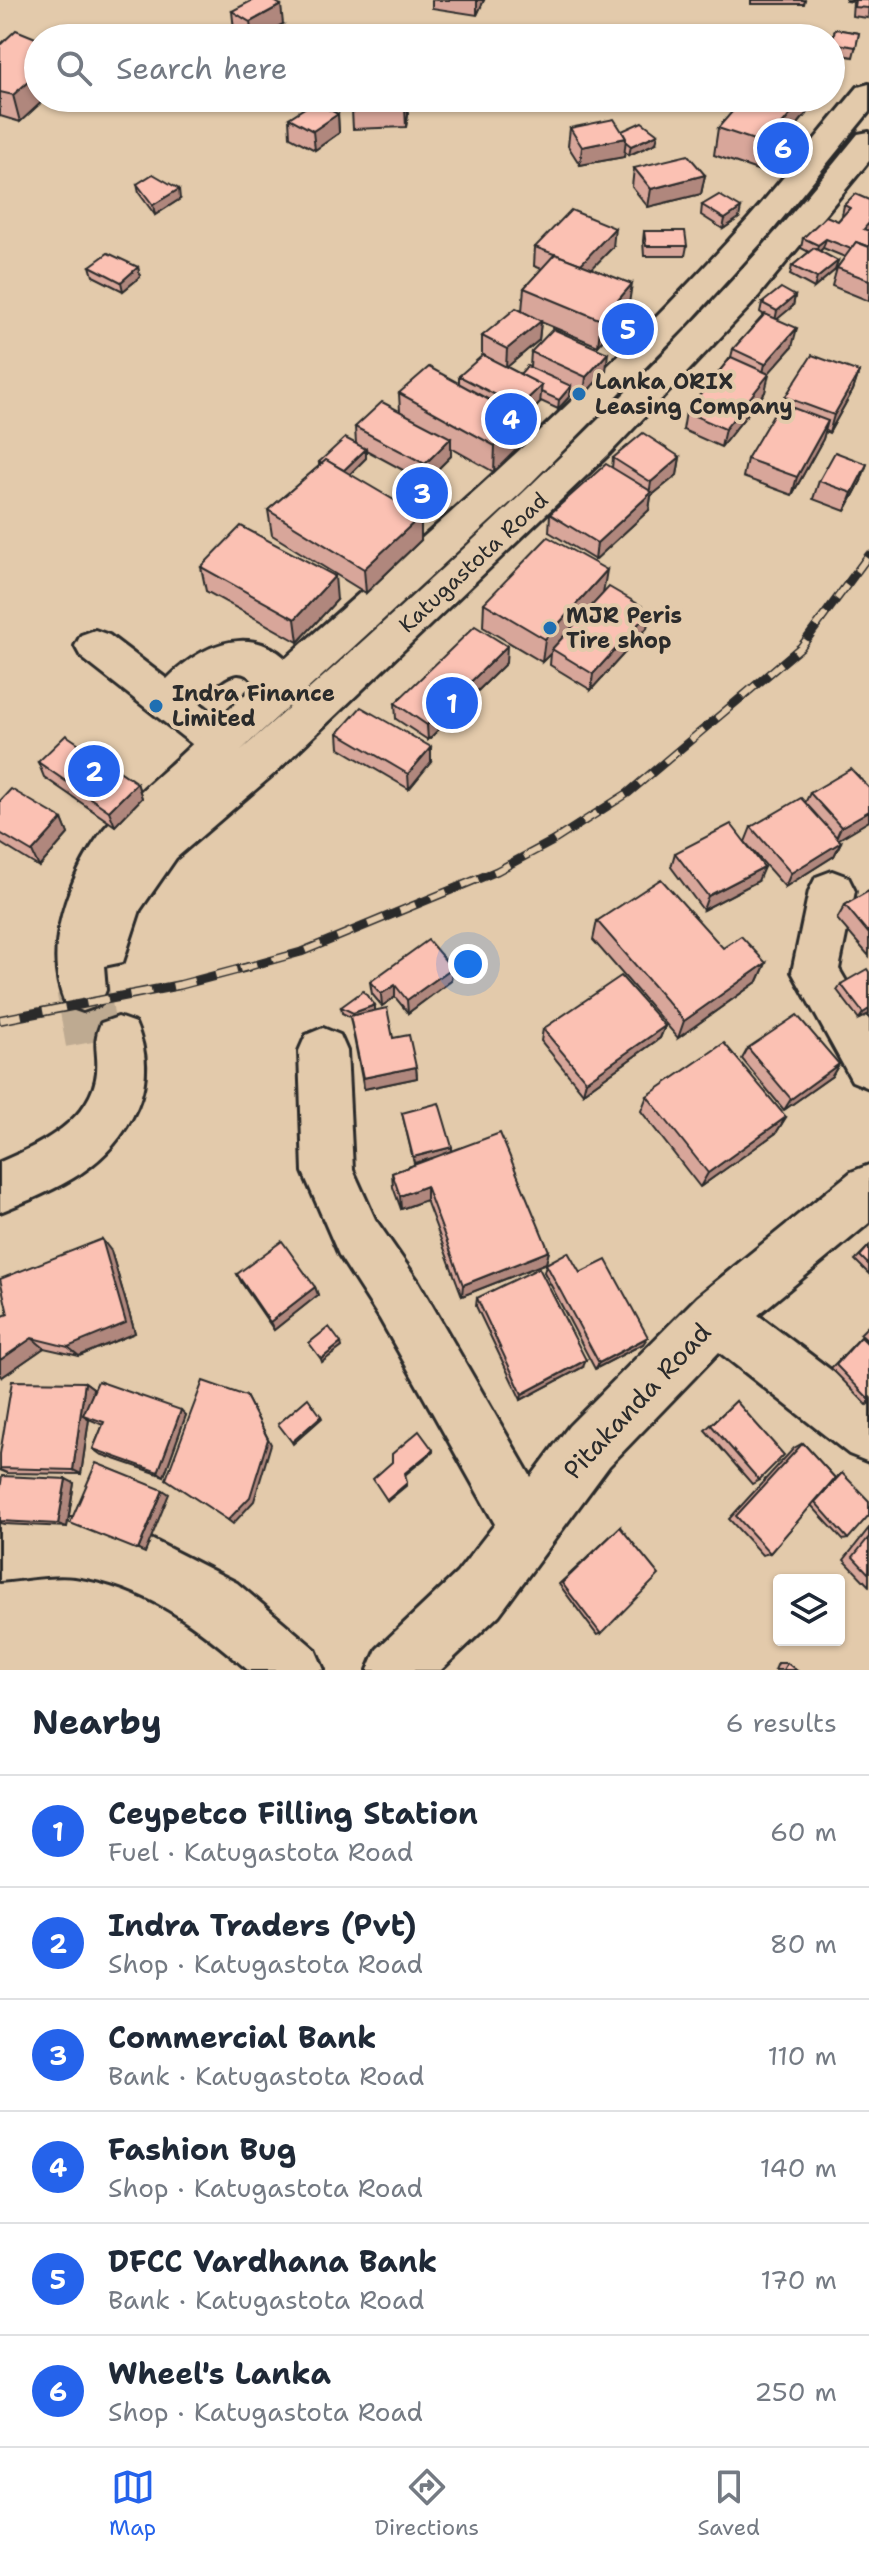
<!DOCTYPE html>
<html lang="en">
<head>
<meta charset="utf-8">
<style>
	:root { --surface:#fff; --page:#f6f6f7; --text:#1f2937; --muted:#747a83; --line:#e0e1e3; --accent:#2563eb }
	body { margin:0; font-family:"Shantell Sans",sans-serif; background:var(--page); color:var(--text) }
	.controls { position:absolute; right:24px; bottom:24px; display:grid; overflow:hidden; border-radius:8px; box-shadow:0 2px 6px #0004 }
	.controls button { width:72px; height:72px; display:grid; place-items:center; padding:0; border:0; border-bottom:2px solid var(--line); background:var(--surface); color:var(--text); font:40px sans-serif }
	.you { position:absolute; left:468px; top:964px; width:28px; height:28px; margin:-20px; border:6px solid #fff; border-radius:50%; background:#1a73e8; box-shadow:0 0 0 12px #1a73e833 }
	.badge { display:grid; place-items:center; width:52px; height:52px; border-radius:50%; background:var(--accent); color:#fff; font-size:26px; font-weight:700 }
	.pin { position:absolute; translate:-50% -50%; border:4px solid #fff; box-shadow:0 2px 8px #0006 }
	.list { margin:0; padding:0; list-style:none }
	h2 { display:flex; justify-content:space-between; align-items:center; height:104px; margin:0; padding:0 32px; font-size:34px }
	h2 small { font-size:26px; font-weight:400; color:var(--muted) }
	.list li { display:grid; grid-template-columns:52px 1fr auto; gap:24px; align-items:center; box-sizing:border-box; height:112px; padding:0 32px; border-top:2px solid var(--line) }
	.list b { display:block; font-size:30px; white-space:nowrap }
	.list p { margin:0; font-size:26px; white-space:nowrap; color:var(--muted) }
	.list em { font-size:26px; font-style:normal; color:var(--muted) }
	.icon { flex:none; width:44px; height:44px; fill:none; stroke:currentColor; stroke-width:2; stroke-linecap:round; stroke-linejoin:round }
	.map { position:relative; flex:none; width:869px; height:1670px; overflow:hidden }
	.search { position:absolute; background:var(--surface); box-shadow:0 2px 6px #0004; left:24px; right:24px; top:24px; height:88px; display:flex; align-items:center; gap:20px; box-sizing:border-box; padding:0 28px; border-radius:44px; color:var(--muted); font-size:30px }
	.sheet { height:776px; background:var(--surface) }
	nav { display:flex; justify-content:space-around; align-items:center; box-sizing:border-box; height:112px; border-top:2px solid var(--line); background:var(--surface); font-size:22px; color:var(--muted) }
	nav a { display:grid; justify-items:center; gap:4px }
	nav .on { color:var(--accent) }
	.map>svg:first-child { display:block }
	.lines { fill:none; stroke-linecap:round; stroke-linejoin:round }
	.highway-tunnel { stroke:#beaa91; stroke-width:53; stroke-dasharray:53 26; stroke-linecap:butt }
	.minor-casing { stroke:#2b2b2b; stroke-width:6 }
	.major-casing { stroke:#2b2b2b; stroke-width:6 }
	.highway-casing { stroke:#2b2b2b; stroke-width:6 }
	.minor { fill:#e3caab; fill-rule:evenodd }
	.major { fill:#e3caab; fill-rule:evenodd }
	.highway { fill:#e3caab; fill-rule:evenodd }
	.rail-far1-casing { stroke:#2b2b2b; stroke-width:9 }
	.rail-casing { stroke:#2b2b2b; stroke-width:10 }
	.rail-far1 { stroke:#e3caab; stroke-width:6; stroke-dasharray:17; stroke-linecap:butt }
	.rail { stroke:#e3caab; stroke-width:7; stroke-dasharray:22; stroke-linecap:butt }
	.wall { fill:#d8a69a; stroke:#2b2b2b; stroke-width:2 }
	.shaded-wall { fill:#b0877d; stroke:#2b2b2b; stroke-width:2 }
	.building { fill:#fbc1b3; stroke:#2b2b2b; stroke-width:2 }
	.poi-dot { fill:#1f6fb2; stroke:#e3caab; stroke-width:3 }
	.labels { text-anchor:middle; stroke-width:8; stroke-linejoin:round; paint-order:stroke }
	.poi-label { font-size:22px; font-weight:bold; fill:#2b2b2b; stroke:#e3caab; text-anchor:start }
	.street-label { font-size:22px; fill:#2b2b2b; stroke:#e3caab }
	.near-street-label { font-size:26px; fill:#2b2b2b; stroke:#e3caab }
</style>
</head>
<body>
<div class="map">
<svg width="869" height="1670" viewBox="0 0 869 1670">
	<rect width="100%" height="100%" fill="#e3caab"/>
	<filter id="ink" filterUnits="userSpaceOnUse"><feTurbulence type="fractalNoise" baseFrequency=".0125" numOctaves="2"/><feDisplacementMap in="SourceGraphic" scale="16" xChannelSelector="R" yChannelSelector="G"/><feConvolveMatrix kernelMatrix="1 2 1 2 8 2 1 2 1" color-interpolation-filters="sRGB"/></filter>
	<g filter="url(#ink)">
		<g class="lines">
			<path class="highway-tunnel" d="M83 990 93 1047"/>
			<g class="minor-casing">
				<g id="minor">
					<path d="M95 630 109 635 167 679C212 634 271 620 306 686L300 698C243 716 265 631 197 701L236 731 242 743 236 755 221 760 206 755 81 657 75 646 81 635Z"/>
					<path d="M832 871 848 877 855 891 839 969 869 1020V1088L852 1081 792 972 809 891 816 877Z"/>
					<path d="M323 1028 340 1035 347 1051 353 1170 375 1219 418 1281 531 1477 569 1426 697 1297 851 1172 869 1165V1223L758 1315 869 1399V1462L849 1454 719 1352 609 1466 499 1615 441 1670H368L377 1649 457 1573 495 1524 380 1319 339 1255 303 1172 299 1051 306 1035Z"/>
				</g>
			</g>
			<g class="major-casing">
				<path id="major" d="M73 1518 141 1534 237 1583 315 1649 324 1670H248C196 1625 146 1586 75 1576 51 1573 24 1579 0 1581V1523Z"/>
			</g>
			<g class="highway-casing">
				<g id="highway">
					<path d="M869 84V112L772 231 685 327 523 491 240 751C458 557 675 362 858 134L869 132V161L751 305 610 453 276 772 176 858 140 910 123 962 104 966 106 990 100 1005 83 1011 66 1005C41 950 69 875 104 829 127 801 159 776 185 751 266 673 353 600 437 525 546 428 653 326 750 217 787 174 822 130 858 87Z"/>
					<path d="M118 1017 135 1023C147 1050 149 1079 137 1107 110 1168 59 1188 0 1212V1162C40 1145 92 1120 97 1072 99 1052 92 1044 101 1023Z"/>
				</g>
			</g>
			<use href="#minor" class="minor"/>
			<use href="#major" class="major"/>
			<use href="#highway" class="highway"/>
			<g class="rail-far1-casing">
				<path id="rail-far1" d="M240 969 301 952 497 871 553 841 628 793 801 647 869 555"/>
			</g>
			<g class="rail-casing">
				<path id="rail" d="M0 1020 180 985 248 967"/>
			</g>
			<use href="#rail-far1" class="rail-far1"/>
			<use href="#rail" class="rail"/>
		</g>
		<g class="wall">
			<path d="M432 0H484L477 15 432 8Z"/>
			<path d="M751 0H805L804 4H751Z"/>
			<path d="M846 0H869L868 18 852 16 853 2 846 1Z"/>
			<path d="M232 11 283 24 256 38H248L234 30Z"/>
			<path d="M835 29 859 33 853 57 831 53V45Z"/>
			<path d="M0 45 38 98H46L20 122 0 116Z"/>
			<path d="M407 98 408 115 406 127 353 129 352 110Z"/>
			<path d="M819 98 760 171 714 155 718 128Z"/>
			<path d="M338 114 339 133 315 150 290 137 289 118Z"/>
			<path d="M570 128 622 131 656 143 629 155 625 152 624 157 580 165 568 146Z"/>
			<path d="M634 168 705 175 701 194 648 207 632 187Z"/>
			<path d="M137 184 180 199 155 215 139 193Z"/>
			<path d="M869 200V229L868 231H869V301L832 286 837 268 845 257 823 248 820 251 835 270 814 288 790 275 792 266 809 252 801 248 803 238 838 221 843 215H842L844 205Z"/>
			<path d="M702 205 739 218 723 229 701 215Z"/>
			<path d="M644 231 687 246 685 256H644L643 241Z"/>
			<path d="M535 247H613L592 268 628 310 598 346 541 322 539 340 507 367 520 374 530 367 531 352 606 371 584 395 571 390 570 396 558 409 541 401 540 403 524 420 522 444 494 472 451 448V456L425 482 366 450V458L350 474 421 540 366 593 272 535 268 510 319 466V462L356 444 355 427 400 411 399 393 459 384V376L494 361 482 354V336L522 311 524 288 542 269 534 266Z"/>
			<path d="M90 266 138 267 140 277 123 291 93 276Z"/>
			<path d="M795 296 793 306 777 319 792 347 768 373 765 392 721 447 683 430 686 412 731 357 733 349 764 315 760 312 762 303Z"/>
			<path d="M859 372 853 390 829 433 825 431 823 439 792 495 743 477 747 459 783 404 785 397Z"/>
			<path d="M680 457 677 475 651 496 649 510 595 560 549 532 550 514 612 468 613 458Z"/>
			<path d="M819 481H861L845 511 813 499Z"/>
			<path d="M201 567 337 600 298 642 206 591Z"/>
			<path d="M603 594 647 628 591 690 550 665 551 653 542 662 483 627 484 603Z"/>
			<path d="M506 663 428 740 396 719 395 703Z"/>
			<path d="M338 733 431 762 409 789 339 748Z"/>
			<path d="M38 762 137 783 142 798 115 826 44 777Z"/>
			<path d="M869 788V821L838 839 841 842 834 856 785 887 745 842 751 827 805 803 810 793Z"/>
			<path d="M0 801 62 819 68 834 39 867 0 843Z"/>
			<path d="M675 853 758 881 703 910 671 867Z"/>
			<path d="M869 891V956L837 919 845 905Z"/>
			<path d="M597 921 723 948 766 963 758 981 678 1038 593 940Z"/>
			<path d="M452 968 451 981 408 1013 395 997 382 1006 372 994 370 982Z"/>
			<path d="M841 984 869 1014 859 1019 837 990Z"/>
			<path d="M341 1007 375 1011 393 1038 416 1067 417 1078 364 1089 350 1017 342 1013Z"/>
			<path d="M665 1026 660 1038 583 1093 541 1041 543 1029Z"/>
			<path d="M748 1048 839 1064 832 1076 784 1110 742 1059Z"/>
			<path d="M647 1096 786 1117 776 1133 700 1187 641 1111Z"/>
			<path d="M402 1113 452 1147V1151L549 1251 546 1263 462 1296 426 1200 401 1209 393 1187 392 1173 436 1157 414 1163Z"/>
			<path d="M869 1246V1274L855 1260Z"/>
			<path d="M111 1251 135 1333 79 1356 44 1348 2 1377 8 1314Z"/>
			<path d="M546 1264 580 1273 643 1344 595 1369 544 1272Z"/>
			<path d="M237 1274 315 1287 318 1295 274 1330 241 1282Z"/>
			<path d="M477 1298 583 1367 521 1400 476 1306Z"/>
			<path d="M869 1325V1342L860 1334Z"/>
			<path d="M861 1337 869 1345V1403L867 1405 831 1368Z"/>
			<path d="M85 1382 93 1388 92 1394 186 1415 164 1476 100 1454 93 1449 103 1425 89 1419 81 1474 7 1473 0 1470V1454Z"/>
			<path d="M736 1401 759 1480 752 1484 705 1430Z"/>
			<path d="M803 1443 835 1478 842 1473 848 1539 843 1540 811 1505 770 1553 762 1555 729 1519 794 1448Z"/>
			<path d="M74 1483 67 1527 4 1524 0 1523V1489Z"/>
			<path d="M620 1527 601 1634 597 1635 559 1584Z"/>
			<path d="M869 1528V1586L844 1560Z"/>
			<path d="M778 1663H787L796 1670H775Z"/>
		</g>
		<g class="shaded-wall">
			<path d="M477 0H484L477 15Z"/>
			<path d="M281 5 283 24 256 38H252L250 22Z"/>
			<path d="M38 73V98H46L20 122 13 95Z"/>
			<path d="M407 98 408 115 406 127 405 108Z"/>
			<path d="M804 98H819L760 171 766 144Z"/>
			<path d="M338 114 339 133 315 150 313 131Z"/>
			<path d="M658 134 656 143 629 155 631 146Z"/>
			<path d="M626 138 624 157 580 165 582 147Z"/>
			<path d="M705 175 701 194 648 207 651 189Z"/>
			<path d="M179 189 180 199 155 215 153 205Z"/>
			<path d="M741 208 739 218 723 229 725 219Z"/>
			<path d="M615 228 613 247 577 284 579 265Z"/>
			<path d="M826 239 823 248 816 255 818 245Z"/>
			<path d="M838 261 835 270 814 288 817 278Z"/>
			<path d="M138 267 140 277 123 291 121 282Z"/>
			<path d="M632 284 628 310 598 346 601 320Z"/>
			<path d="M795 296 793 306 775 321 777 311Z"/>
			<path d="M541 321 539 340 506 368 507 349Z"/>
			<path d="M797 328 792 347 761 382 765 364Z"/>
			<path d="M608 353 606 371 584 395 586 377Z"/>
			<path d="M859 372 853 390 829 433 834 415Z"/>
			<path d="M769 374 765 392 721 447 725 429Z"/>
			<path d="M542 385 540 403 524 420 522 444 494 472 495 446 518 424 519 407Z"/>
			<path d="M571 386 570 396 558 409 559 400Z"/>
			<path d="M828 421 823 439 792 495 797 477Z"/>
			<path d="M451 438V456L425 482V464Z"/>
			<path d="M366 449V458L341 483 340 474Z"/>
			<path d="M680 457 677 475 651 496 649 510 595 560 597 543 649 495 651 482Z"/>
			<path d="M867 464 861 481 845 511 852 493Z"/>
			<path d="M421 516V540L366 593 364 569Z"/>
			<path d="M607 570 603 594 552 649 551 653 542 662 545 639Z"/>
			<path d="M335 576 337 600 298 642 295 619Z"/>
			<path d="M650 611 647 628 591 690 593 674Z"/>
			<path d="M507 646 506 663 428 740 427 725Z"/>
			<path d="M431 747V762L409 789 408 774Z"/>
			<path d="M137 783 142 798 115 826 109 811Z"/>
			<path d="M869 811V821L834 842 841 827Z"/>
			<path d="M62 819 68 834 39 867 32 852Z"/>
			<path d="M841 842 834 856 785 887 791 873Z"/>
			<path d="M764 867 758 881 703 910 708 896Z"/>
			<path d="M766 963 758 981 678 1038 684 1021Z"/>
			<path d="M452 968 451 981 408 1013 407 1000Z"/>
			<path d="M395 985V997L382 1006 381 994Z"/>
			<path d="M375 1005V1012L354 1019 353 1013Z"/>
			<path d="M869 1009V1014L859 1019 863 1013Z"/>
			<path d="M665 1026 660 1038 583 1093 586 1081Z"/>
			<path d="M839 1064 832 1076 784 1110 791 1099Z"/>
			<path d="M416 1067 417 1078 364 1089 363 1078Z"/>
			<path d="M786 1117 776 1133 700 1187 708 1173Z"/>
			<path d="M452 1147V1153L414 1163 413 1157Z"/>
			<path d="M426 1186V1200L401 1209 400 1196Z"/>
			<path d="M102 1239 111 1251 135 1333 79 1356 68 1347Z"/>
			<path d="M549 1251 546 1263 462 1296 463 1285Z"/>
			<path d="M315 1287 318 1295 274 1330 270 1322Z"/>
			<path d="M648 1337 643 1344 595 1369 599 1363Z"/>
			<path d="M32 1338 44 1348 2 1377 0 1376V1360Z"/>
			<path d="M341 1343 342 1347 322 1362 321 1359Z"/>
			<path d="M586 1360 583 1367 521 1400 522 1394Z"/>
			<path d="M85 1382 93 1388 89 1417 83 1415 89 1419 81 1474 73 1470Z"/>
			<path d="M246 1396 271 1444 254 1501 233 1524 228 1520Z"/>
			<path d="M181 1410 186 1415 164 1476 158 1472Z"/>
			<path d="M321 1416 322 1418 293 1444 292 1442Z"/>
			<path d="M433 1450V1452L405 1475V1473Z"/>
			<path d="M66 1479 74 1483 67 1527 58 1524Z"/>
			<path d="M407 1483V1485L388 1501 387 1500Z"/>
			<path d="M163 1490 169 1494 145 1553 138 1550Z"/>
		</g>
		<g class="building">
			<path d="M253 0H272L281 5 250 22 232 11Z"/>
			<path d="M855 0H869V8L854 7Z"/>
			<path d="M799 26 826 35 823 38H820V37L797 30Z"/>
			<path d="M791 28 820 37 819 38H783Z"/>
			<path d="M835 29 859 33 856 47 832 43Z"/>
			<path d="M16 30 38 39V73L13 95 0 92V45Z"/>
			<path d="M356 98H407L405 108 352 110Z"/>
			<path d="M744 98H804L766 144 718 128Z"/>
			<path d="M314 102 338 114 313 131 289 118Z"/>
			<path d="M614 119 626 138 582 147 570 128Z"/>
			<path d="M642 122 658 134 631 146 626 142V138L622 131Z"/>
			<path d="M688 155 705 175 651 189 634 168Z"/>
			<path d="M153 174 179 189 153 205 137 184Z"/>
			<path d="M855 194 869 200V223L864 229 869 231V247L856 242 851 249 826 239 818 245 803 238 826 216 838 221 850 208 844 205Z"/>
			<path d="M719 195 741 208 725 219 702 205Z"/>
			<path d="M571 210 615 228 581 264 535 247Z"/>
			<path d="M644 231H685L687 246H646Z"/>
			<path d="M856 242 869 247V280L837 268Z"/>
			<path d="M814 248 838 261 817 278 792 266Z"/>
			<path d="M108 253 138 267 121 282 90 266Z"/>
			<path d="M555 254 632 284 601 320 524 288Z"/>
			<path d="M781 288 795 296 777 311 762 303Z"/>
			<path d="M516 308 541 321 507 349 482 336Z"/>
			<path d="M765 314 797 328 765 364 733 349Z"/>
			<path d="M553 329 608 353 586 377 531 352Z"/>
			<path d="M483 355 542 385 519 407 459 376Z"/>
			<path d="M812 355 859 372 834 415 785 397Z"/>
			<path d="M731 357 769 374 725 429 686 412Z"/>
			<path d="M527 366 571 386 559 400 541 392 542 385 520 374Z"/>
			<path d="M429 367 524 419 495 446 399 393Z"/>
			<path d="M382 402 451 438 425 464 355 427Z"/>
			<path d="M780 403 828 421 797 477 747 459Z"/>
			<path d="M643 433 680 457 651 482 613 458Z"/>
			<path d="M345 438 366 449 344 470 326 460 322 464 319 462Z"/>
			<path d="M835 452 867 464 852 493 819 481Z"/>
			<path d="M326 460 421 516 364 569 268 510Z"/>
			<path d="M606 464 652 492 597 543 550 514Z"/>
			<path d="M241 526 335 576 295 619 201 567Z"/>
			<path d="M548 537 607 570 545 639 484 603Z"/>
			<path d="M609 587 650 611 593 674 552 649Z"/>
			<path d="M475 626 507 646 427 725 395 703Z"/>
			<path d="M361 707 431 747 408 774 338 733Z"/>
			<path d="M66 735 137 783 109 811 38 762Z"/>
			<path d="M851 769 869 788V811L841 827 810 793Z"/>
			<path d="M11 789 62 819 32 852 0 833V801Z"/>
			<path d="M801 798 841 842 791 873 751 827Z"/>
			<path d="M731 824 764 867 708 896 675 853Z"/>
			<path d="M661 879 723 948 741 936 766 963 684 1021 597 921Z"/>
			<path d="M869 891V934L845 905Z"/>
			<path d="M428 940 452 968 407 1000 395 985 381 994 370 982Z"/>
			<path d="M867 969 869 972V1009L863 1013 841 984Z"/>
			<path d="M621 976 665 1026 586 1081 543 1029Z"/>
			<path d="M363 991 375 1005 353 1013 341 1007Z"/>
			<path d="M387 1008 393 1038 409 1035 416 1067 363 1078 350 1016Z"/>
			<path d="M797 1015 839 1064 791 1099 748 1048Z"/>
			<path d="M724 1043 786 1117 708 1173 647 1096Z"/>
			<path d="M439 1103 452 1147 413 1157 402 1113Z"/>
			<path d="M500 1133 549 1251 463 1285 426 1186 400 1196 392 1173Z"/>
			<path d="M102 1239 126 1323 68 1347 32 1338 0 1360V1317L8 1314 0 1279Z"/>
			<path d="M282 1241 315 1287 270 1322 237 1274Z"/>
			<path d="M869 1246V1265L860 1256Z"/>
			<path d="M568 1252 580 1273 606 1260 648 1337 599 1363 546 1264Z"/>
			<path d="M539 1268 586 1360 522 1394 477 1298Z"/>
			<path d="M329 1327 341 1343 321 1359 309 1343Z"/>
			<path d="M861 1337 869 1345V1399L836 1365Z"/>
			<path d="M12 1381 85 1382 73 1470 0 1468V1454Z"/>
			<path d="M98 1381 181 1410 158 1472 93 1449 104 1422 83 1415Z"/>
			<path d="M203 1381 246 1396 268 1439 250 1497 228 1520 166 1479Z"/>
			<path d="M308 1398 321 1416 292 1442 278 1424Z"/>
			<path d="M736 1401 784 1455 759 1480 711 1425Z"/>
			<path d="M419 1431 433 1450 405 1473 407 1483 387 1500 373 1479 392 1462V1454Z"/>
			<path d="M803 1443 835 1478 770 1553 736 1516Z"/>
			<path d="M96 1463 163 1490 138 1550 70 1523Z"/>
			<path d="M842 1473 869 1501V1515L848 1539 815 1502Z"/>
			<path d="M2 1476 66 1479 58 1524 0 1521V1489Z"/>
			<path d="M620 1527 659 1575 601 1634 562 1583Z"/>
			<path d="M869 1537V1574L853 1557Z"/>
			<path d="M787 1663 796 1670H783Z"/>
		</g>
	</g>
	<g class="poi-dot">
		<circle cx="579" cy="394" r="8"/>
		<circle cx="550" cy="628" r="8"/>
		<circle cx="156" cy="706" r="8"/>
	</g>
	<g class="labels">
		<g class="poi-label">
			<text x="595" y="389">Lanka ORIX<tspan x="595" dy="25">Leasing Company</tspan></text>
			<text x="566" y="623">MJR Peris<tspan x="566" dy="25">Tire shop</tspan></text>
			<text x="172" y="701">Indra Finance<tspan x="172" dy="25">Limited</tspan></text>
		</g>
		<g class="street-label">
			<text transform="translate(473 562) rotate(-43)" y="8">Katugastota Road</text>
		</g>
		<g class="near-street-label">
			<text transform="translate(637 1401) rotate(-47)" y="9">Pitakanda Road</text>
		</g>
	</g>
</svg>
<div class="controls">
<button><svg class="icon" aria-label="layers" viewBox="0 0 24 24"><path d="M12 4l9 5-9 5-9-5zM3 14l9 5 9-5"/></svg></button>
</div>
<div class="you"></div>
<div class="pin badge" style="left:452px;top:703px">1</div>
<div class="pin badge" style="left:94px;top:771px">2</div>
<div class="pin badge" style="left:422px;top:493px">3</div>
<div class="pin badge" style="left:511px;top:419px">4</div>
<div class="pin badge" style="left:628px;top:329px">5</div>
<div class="pin badge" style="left:783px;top:148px">6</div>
<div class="search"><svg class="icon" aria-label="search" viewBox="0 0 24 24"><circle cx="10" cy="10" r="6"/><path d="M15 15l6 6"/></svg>Search here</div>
</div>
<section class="sheet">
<h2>Nearby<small>6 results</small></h2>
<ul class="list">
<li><span class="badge">1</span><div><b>Ceypetco Filling Station</b><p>Fuel · Katugastota Road</p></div><em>60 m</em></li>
<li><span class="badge">2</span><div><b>Indra Traders (Pvt)</b><p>Shop · Katugastota Road</p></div><em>80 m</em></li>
<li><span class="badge">3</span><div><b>Commercial Bank</b><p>Bank · Katugastota Road</p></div><em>110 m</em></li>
<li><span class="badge">4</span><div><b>Fashion Bug</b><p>Shop · Katugastota Road</p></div><em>140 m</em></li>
<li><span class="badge">5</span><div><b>DFCC Vardhana Bank</b><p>Bank · Katugastota Road</p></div><em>170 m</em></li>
<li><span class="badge">6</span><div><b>Wheel's Lanka</b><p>Shop · Katugastota Road</p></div><em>250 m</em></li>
</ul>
</section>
<nav>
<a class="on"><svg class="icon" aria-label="map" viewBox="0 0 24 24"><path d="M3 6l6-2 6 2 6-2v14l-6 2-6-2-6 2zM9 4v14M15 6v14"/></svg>Map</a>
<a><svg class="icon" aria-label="directions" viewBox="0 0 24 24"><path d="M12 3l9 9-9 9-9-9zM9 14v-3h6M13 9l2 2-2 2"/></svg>Directions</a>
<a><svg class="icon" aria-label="saved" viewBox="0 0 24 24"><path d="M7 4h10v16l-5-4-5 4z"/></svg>Saved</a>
</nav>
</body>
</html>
